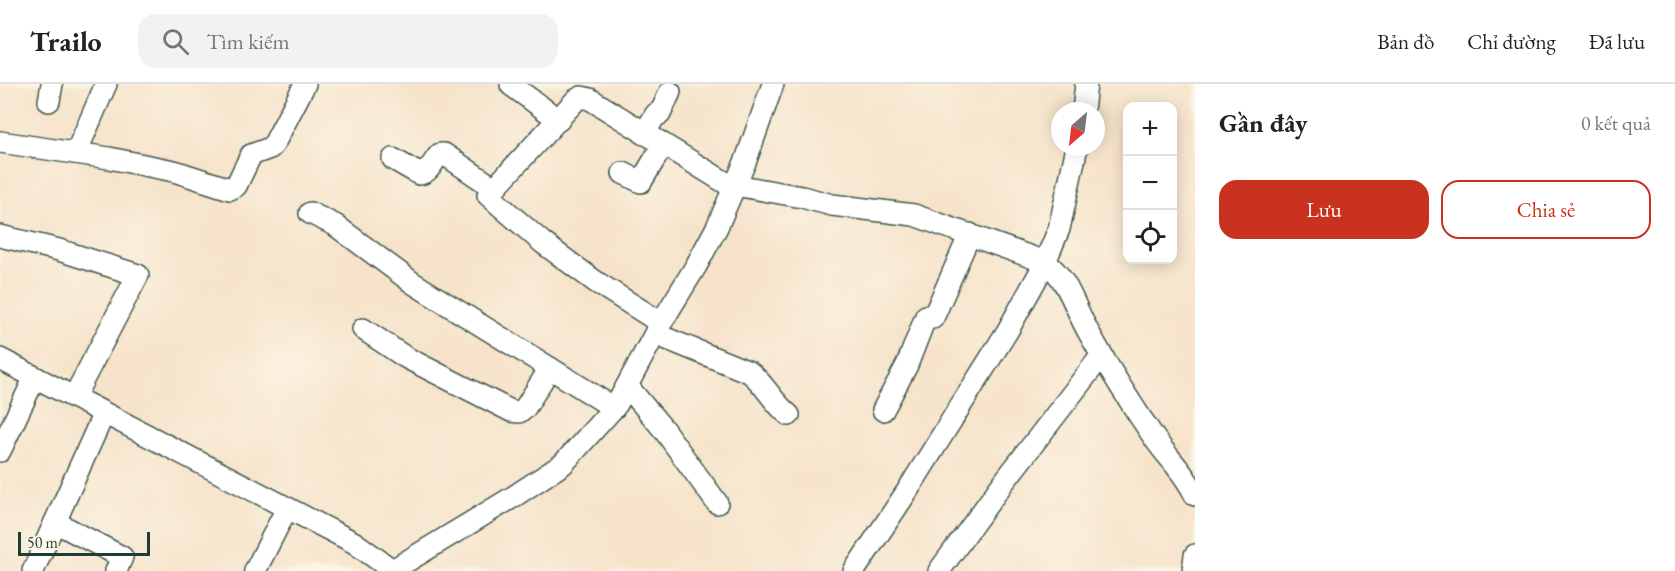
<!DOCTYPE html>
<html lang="vi">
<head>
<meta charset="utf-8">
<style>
	:root { --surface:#fff; --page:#f2f2f2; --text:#222; --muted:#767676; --line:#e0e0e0; --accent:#c8321e }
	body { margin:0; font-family:"EB Garamond",serif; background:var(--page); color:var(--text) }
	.controls { position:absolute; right:18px; top:18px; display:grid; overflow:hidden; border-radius:12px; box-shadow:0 3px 15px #0003 }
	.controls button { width:54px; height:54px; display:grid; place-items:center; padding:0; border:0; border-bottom:2px solid var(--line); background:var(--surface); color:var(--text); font:30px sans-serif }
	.compass { position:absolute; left:1051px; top:18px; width:54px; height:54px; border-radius:50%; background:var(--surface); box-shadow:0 3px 15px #0003; rotate:208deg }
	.scale { position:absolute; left:18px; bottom:15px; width:132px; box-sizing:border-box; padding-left:6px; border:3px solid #1f3d34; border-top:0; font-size:16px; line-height:21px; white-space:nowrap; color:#1f3d34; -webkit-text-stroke:4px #fcf5e5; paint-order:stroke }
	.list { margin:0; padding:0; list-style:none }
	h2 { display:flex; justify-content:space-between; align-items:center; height:78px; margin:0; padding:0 24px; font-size:26px }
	h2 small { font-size:20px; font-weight:400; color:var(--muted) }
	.actions { display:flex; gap:12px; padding:18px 24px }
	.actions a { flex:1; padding:14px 0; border:2px solid var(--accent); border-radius:18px; text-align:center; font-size:21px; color:var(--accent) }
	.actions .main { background:var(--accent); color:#fff }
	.icon { flex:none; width:33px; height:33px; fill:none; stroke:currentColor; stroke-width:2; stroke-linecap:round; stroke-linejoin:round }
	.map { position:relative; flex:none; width:1195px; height:487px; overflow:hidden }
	header { display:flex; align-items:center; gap:36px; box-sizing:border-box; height:84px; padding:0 30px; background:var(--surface); border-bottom:2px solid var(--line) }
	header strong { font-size:28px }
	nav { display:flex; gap:33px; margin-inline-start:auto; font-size:21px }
	.search { width:420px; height:54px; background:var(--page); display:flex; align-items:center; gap:15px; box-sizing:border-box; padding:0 21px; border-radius:18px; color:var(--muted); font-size:22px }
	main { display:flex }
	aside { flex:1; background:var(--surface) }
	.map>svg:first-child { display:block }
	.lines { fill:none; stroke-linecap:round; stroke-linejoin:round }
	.street-casing { stroke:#3f564a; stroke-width:24 }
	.street { stroke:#fff; stroke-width:21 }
</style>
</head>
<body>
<header>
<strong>Trailo</strong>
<div class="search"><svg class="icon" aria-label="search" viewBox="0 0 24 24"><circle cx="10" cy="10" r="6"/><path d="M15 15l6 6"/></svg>Tìm kiếm</div>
<nav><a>Bản đồ</a><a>Chỉ đường</a><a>Đã lưu</a></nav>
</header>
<main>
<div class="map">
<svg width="1195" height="487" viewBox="0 0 1195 487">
	<rect width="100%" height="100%" fill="#fcf5e5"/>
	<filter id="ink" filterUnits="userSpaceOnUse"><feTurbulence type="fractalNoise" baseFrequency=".0167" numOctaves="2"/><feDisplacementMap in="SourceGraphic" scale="12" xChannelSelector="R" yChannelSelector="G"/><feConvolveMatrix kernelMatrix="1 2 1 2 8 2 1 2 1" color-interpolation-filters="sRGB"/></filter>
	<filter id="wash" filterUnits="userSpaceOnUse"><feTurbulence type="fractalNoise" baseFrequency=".008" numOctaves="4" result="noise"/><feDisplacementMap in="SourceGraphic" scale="24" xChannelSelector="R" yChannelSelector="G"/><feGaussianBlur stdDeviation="1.35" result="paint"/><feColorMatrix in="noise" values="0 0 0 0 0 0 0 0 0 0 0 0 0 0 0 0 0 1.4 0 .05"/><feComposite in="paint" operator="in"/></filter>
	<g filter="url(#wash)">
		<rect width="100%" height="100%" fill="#f6e3ca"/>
	</g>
	<g filter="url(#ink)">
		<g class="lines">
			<g class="street-casing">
				<g id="street">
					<path d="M511 1 559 36"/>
					<path d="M49 17 52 0"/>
					<path d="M1083 27 1086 0"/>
					<path d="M644 50 656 30H660L670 8"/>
					<path d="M0 58 109 74 174 87 230 105 236 102 251 71 270 64 274 60 305 0"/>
					<path d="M76 69 106 0"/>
					<path d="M393 75 419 90C430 89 433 77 440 70H444L494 104"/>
					<path d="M623 89 641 98 663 61"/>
					<path d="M735 101 802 113 832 121 914 131 1045 178C1068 194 1075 225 1089 249 1109 285 1131 320 1155 355 1168 374 1185 389 1195 411"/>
					<path d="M310 129 335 141 413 199 614 324"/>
					<path d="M0 152 59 166 138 191 74 313"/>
					<path d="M661 239 596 198 543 159 488 111 576 16 581 13 590 15 734 104"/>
					<path d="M363 245 405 273 511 327 519 328 525 324 550 284"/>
					<path d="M655 250 749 288C764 298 772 318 789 331"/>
					<path d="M0 275 355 459 392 486"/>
					<path d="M628 303 664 346 717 419"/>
					<path d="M883 326 907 281 926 232 933 234 970 150"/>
					<path d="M0 367 35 293"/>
					<path d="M55 438 122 473 116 487"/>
					<path d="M33 487 104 329"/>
					<path d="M255 487 287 424"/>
					<path d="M391 487 513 413 563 380 617 320 658 244 696 182 717 143 746 76 773 0"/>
					<path d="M854 487 906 409 1008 246 1043 183 1059 145 1077 63"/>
					<path d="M939 487 1003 399 1102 271"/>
					<path d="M1193 487 1195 471"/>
				</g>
			</g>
			<use href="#street" class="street"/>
		</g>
	</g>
</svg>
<div class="controls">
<button>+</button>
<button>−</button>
<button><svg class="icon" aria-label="locate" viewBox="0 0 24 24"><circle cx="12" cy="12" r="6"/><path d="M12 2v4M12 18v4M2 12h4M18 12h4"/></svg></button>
</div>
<svg class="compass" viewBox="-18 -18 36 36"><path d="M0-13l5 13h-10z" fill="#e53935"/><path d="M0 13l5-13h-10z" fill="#767676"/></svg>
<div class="scale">50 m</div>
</div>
<aside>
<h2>Gần đây<small>0 kết quả</small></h2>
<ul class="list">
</ul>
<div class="actions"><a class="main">Lưu</a><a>Chia sẻ</a></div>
</aside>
</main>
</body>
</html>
